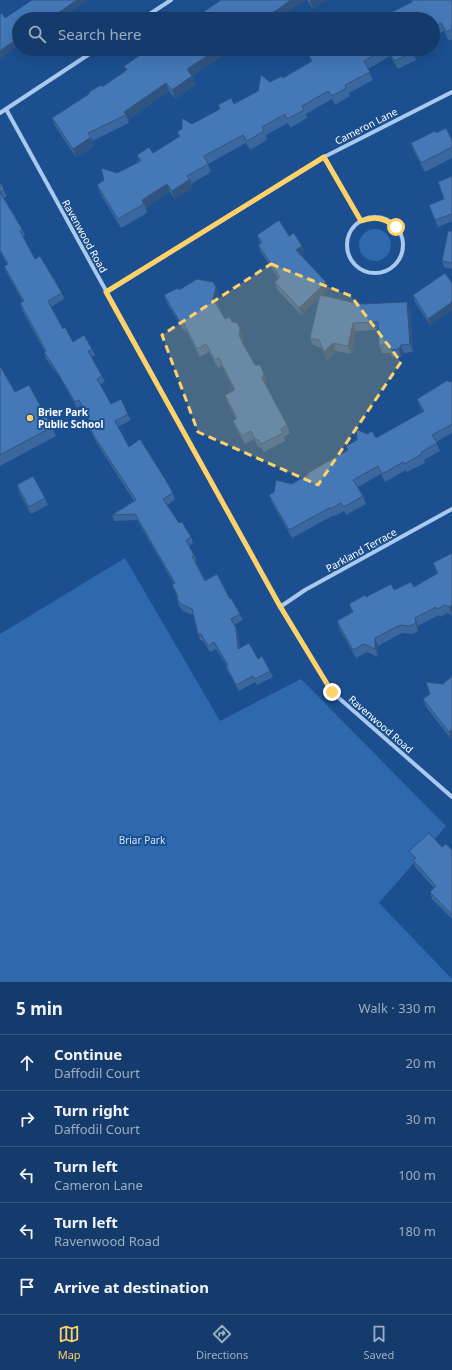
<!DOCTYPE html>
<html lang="en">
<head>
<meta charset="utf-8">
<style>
	:root { --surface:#143b6b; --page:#1d4271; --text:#f1f3f6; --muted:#9dadc1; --line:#33557e; --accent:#ffd166 }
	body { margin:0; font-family:"Noto Sans",sans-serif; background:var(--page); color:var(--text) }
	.stop { position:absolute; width:12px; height:12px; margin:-9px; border:3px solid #ffd166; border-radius:50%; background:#fff }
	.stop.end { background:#ffd166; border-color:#fff; box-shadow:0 1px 4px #0008 }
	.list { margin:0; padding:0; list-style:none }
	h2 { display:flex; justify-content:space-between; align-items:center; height:52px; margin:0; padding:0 16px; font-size:17px }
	h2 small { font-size:13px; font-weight:400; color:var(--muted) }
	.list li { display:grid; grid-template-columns:26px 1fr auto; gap:12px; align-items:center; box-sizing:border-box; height:56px; padding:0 16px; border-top:1px solid var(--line) }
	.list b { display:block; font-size:15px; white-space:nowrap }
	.list p { margin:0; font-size:13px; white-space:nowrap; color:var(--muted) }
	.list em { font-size:13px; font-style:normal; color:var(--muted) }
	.icon { flex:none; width:22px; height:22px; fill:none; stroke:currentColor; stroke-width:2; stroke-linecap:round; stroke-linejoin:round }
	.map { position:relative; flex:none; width:452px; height:982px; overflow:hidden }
	.search { position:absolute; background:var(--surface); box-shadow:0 4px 16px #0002; left:12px; right:12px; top:12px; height:44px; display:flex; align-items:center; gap:10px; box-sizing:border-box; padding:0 14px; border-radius:22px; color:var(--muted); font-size:15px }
	.sheet { height:332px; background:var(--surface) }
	nav { display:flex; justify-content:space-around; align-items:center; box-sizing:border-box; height:56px; border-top:1px solid var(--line); background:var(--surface); font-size:11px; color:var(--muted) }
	nav a { display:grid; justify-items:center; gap:2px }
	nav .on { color:var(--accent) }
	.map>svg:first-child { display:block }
	.green { fill:#2e69ad }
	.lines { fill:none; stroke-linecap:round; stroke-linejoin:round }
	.street { stroke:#a9c9ee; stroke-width:4 }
	.wall { fill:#3a679d }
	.shaded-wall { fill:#305480 }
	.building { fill:#4478b7; stroke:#305480 }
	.route { stroke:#ffd166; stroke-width:5 }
	.marked { fill:#ffd166; fill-opacity:0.2; stroke:#ffd166; stroke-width:3; stroke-dasharray:8 5; stroke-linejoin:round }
	.poi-dot { fill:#ffd166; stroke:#1b4f8f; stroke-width:1.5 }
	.labels { text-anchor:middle; stroke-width:4; stroke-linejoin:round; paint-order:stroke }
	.street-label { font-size:10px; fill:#fff; stroke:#1b4f8f }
	.poi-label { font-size:10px; font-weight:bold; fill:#fff; stroke:#1b4f8f; text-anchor:start }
	.park-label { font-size:10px; fill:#cfe3fa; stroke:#1b4f8f }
</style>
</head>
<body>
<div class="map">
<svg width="452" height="982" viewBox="0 0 452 982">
	<rect width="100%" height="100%" fill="#1b4f8f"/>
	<g class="green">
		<circle cx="375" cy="245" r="16"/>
		<path d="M125 558 220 721 301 679 446 826 379 903 452 979V982H0V634Z"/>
	</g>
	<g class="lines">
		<g class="street">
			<path d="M142 19 171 0"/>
			<path d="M6 109 280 607 332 692 452 797"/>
			<path d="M0 113 97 49"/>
			<path d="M324 157 361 221"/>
			<circle cx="375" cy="245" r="28"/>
			<path d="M106 292 324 157 452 92"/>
			<path d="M280 607 305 590 452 509"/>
		</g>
	</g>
	<g class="wall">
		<path d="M307 0H326L313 9Z"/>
		<path d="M411 0H452V39L449 41 444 31 433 37V19H387L386 15 412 2Z"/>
		<path d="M149 49H233L192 76 195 85 175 99 169 91 128 120 129 123 92 141 94 146 76 157 55 126 52 118 89 94V92L102 87 126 70 124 66Z"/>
		<path d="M320 49H415L416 51 413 52 416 60 398 69 390 56 368 69 373 80 349 93 350 96 335 105 332 99 306 114 307 118 290 128 288 123 266 135 267 140 250 150 246 143 208 164 211 172 191 184 193 188 175 199 170 192 146 208 147 213 121 228 100 193 97 185 139 161 137 155 153 153 179 137 177 132 220 109 218 105 234 104 258 91 270 82 283 78 311 62 309 56Z"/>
		<path d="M436 133 452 140V158L425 172 414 152 411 143Z"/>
		<path d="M452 176V221L438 227 429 205 444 199Z"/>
		<path d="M0 182 7 196 4 198 22 229 25 235 23 237 35 259 62 293 64 299 51 307 63 329 73 342 92 349 95 355 92 357 102 376 105 382 100 385 111 404 128 414 131 420 118 427 129 447 173 493 175 500 167 505 179 523 191 537 193 543 189 546 194 555 197 561 195 562 205 581 230 599 240 614 243 620 234 625 238 634 240 648 258 659 270 671 273 677 257 685 255 682 239 691 228 672 226 666H227L216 649 210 652 203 641 200 640 193 615 183 611 179 606 177 599V597L172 585 174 584 137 520 114 521 112 515 134 501 96 442 90 430 88 424 90 423 81 406 77 408 59 376 46 359 44 352H45L22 310 20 303 23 302 6 272 4 266 7 264 0 252Z"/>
		<path d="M452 231V269L444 267 442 261Z"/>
		<path d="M257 235 289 236 302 246 305 253 301 255 326 282 329 289 321 295 360 304 410 310 413 352 404 353 401 357H392L390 353H382L379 345V330L356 331 351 354 336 351 327 360 322 348 313 345 310 338 319 298 301 315 277 289 275 282 279 279 260 251 258 245 260 243Z"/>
		<path d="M452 283 430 325 415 302 413 295Z"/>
		<path d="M216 287 219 295 217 304 225 319 232 322 243 336 242 342 255 365 264 374 267 381 265 384 287 425 290 433 284 437 285 441 264 452 261 447 259 448 254 439 245 444 236 428 233 421 236 419 228 403 225 395 234 390 222 366 218 368 209 352 200 357 186 330 184 331 167 303 164 295 179 290Z"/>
		<path d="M0 366 15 392 52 427 56 436 0 466Z"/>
		<path d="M452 381V433L436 442 440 451 424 460 425 463 407 472 406 470 385 482 381 474 358 487 363 496 366 504 346 515 344 511 335 516H332L292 538 272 503 269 495 308 475 347 450 346 446 376 438 423 412 420 407 417 399Z"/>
		<path d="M17 485 45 498 48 505 31 514 19 492Z"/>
		<path d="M452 553V615L448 613 440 617 439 615 418 626V631L413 634 402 633 378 646V657L367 652 356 658 339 628 337 621 352 612 349 604 366 597 414 587 437 574 433 563Z"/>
		<path d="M443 684 451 739 426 707 423 699Z"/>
		<path d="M442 847 452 850V919L432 899 430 892 434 888 415 867 413 860H414L412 857 409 851Z"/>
	</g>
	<g class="shaded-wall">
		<path d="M77 0H88L61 19H49Z"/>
		<path d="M291 0H306L278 19H264Z"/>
		<path d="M310 0H326L313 9Z"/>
		<path d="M19 38V46L4 56V57L0 60V52L1 50Z"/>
		<path d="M218 49H233L190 77 187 69Z"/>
		<path d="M192 76 195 85 175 99 172 90Z"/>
		<path d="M166 83 169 91 128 120 124 112Z"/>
		<path d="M91 137 94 146 76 157 73 149Z"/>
		<path d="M190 179 193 188 175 199 172 191Z"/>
		<path d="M167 184 170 192 146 208 142 200Z"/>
		<path d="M302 246 305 253 299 257 296 250Z"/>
		<path d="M326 282 329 289 301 315 299 308Z"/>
		<path d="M216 287 219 295 216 307 213 299Z"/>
		<path d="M407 302 410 310 413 352 410 344Z"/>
		<path d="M452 302V310L430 325 428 319Z"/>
		<path d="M353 323 356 331 351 354 348 346Z"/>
		<path d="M240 328 243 336 242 343 239 335Z"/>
		<path d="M333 343 336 351 327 360 324 352Z"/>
		<path d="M401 345 404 353 401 357 399 349Z"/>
		<path d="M264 374 267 381 265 385 262 378Z"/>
		<path d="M452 605V615L449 607Z"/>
		<path d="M415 618 418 626V631L416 623Z"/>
		<path d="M236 628 238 634 240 655 238 649Z"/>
		<path d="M375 638 378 646V657L375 649Z"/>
		<path d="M452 729V738L451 739 449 732Z"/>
	</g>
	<g class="building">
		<path d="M32 0H77L49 19H19V38L1 50H2L0 52V15L2 13 5 18Z"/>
		<path d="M221 0H291L264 19H193Z"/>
		<path d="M412 0H452V29L446 32 441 23 433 27V19H387L388 18 386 15 412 2Z"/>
		<path d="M149 49H218L187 69 192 76 172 90 166 83 124 112 126 115 88 133 91 137 73 149 52 118 89 94V92L101 85 102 87 127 70 124 66Z"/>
		<path d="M320 49H385L364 61 370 72 345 85 346 88 332 96 328 91 302 106 304 110 287 119 285 114 262 127 264 131 247 141 243 135 204 156 208 164 187 176 190 179 172 191 167 184 142 200 144 204 118 219 97 185 104 180 101 168 117 173 141 161 137 155 149 147 153 153 180 136 177 132 182 129V118L192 124 220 109 218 105 231 98 234 104 258 91 261 75 270 82 282 76 283 78 312 61 309 56Z"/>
		<path d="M388 49H411L413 52 394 61Z"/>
		<path d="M446 128 452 140V147L421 163 411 143 435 131 436 133Z"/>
		<path d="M452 176V214L435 220 429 205 444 199 438 182Z"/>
		<path d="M0 182 4 190 0 192 22 229 20 231 35 259 40 256 62 293 48 301 63 329 65 327 73 342 84 335 92 349 88 351 102 376 97 379 111 404 121 399 128 414 115 421 129 447 140 439 165 479 173 493 163 499 179 523 182 522 191 537 186 540 194 555 192 556 205 581 217 574 230 599 231 598 240 614 231 619 236 628 238 649 249 643 258 659 262 656 270 671 255 679 253 676 236 685 226 666 228 665 214 642 208 646 201 634H198L192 609 181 604 177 599 178 596 172 585 175 583 135 514 112 515 136 500 94 436 88 424 91 422 79 400 75 402 56 370 44 352 46 351 20 303 24 301 4 266 8 264 0 250Z"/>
		<path d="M279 220 289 236 294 233 302 246 296 250 326 282 299 308 275 282 280 277 258 245 262 243 257 235Z"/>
		<path d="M448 231H452V263L442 261Z"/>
		<path d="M445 273 452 283V302L428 319 413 295Z"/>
		<path d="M197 279 213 282 216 287 213 299 225 319 229 317 232 322 237 323 240 328 239 335 243 344 255 365H260L264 374 262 378 287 425 281 429 283 433 261 444 258 439 256 440 251 431 242 436 233 421 237 418 225 395 235 390 219 358 215 360 206 344 197 349 183 322 181 324 164 295 178 288 179 290Z"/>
		<path d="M320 295 360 304 407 302 410 344 401 345 399 349 389 350 387 345H379L378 322 353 323 348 346 333 343 324 352 319 340 310 338Z"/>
		<path d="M0 366 15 392 29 385 52 427 0 455Z"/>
		<path d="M448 380 449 382 452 381V424L432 435 437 443 421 452 422 454 404 464 403 462 382 474 378 466 353 480 363 496 344 507 341 503 332 508H329L289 530 269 495 274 492 276 480 292 484 309 474 308 473 348 450 346 446 357 440 356 429 367 434 372 431 376 438 424 411 417 399Z"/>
		<path d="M33 476 45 498 29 507 17 485Z"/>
		<path d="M452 553V605L449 607 445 605 437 609 436 607 415 618 416 623 410 626 400 625 375 638V649L364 644 353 650 337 621 353 612 349 604 365 595 366 597 391 584 394 590 411 582 414 587 438 573 433 563Z"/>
		<path d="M452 676V729L449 732 423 699 430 694 426 682 443 684Z"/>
		<path d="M429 833 442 847 446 844 452 850V915L430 892 436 886 413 860 416 858 409 851Z"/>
	</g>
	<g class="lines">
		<path class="route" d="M332 692 280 606 106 292 324 157 361 221C375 216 384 218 396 227"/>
	</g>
	<path class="marked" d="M271 264 351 296 401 362 318 485 198 432 162 335Z"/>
	<circle class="poi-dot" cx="30" cy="418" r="4"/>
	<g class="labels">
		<g class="street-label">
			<text transform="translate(366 126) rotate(-27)" y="4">Cameron Lane</text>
			<text transform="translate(85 236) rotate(61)" y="4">Ravenwood Road</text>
			<text transform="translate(361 550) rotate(-29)" y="4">Parkland Terrace</text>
			<text transform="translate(381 724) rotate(41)" y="4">Ravenwood Road</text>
		</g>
		<g class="poi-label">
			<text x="38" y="416">Brier Park<tspan x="38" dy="12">Public School</tspan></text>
		</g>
		<g class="park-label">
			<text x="142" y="844">Briar Park</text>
		</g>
	</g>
</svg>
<div class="stop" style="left:396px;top:227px"></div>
<div class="stop end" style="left:332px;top:692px"></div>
<div class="search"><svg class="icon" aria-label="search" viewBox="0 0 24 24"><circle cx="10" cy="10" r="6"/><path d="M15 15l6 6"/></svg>Search here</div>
</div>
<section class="sheet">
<h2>5 min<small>Walk · 330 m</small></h2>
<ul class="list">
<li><svg class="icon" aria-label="ahead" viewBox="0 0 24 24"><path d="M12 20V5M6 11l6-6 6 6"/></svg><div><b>Continue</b><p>Daffodil Court</p></div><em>20 m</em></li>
<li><svg class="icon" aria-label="right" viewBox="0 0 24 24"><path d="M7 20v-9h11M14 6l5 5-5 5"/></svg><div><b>Turn right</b><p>Daffodil Court</p></div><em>30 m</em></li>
<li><svg class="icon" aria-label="left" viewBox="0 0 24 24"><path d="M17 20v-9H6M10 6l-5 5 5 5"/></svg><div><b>Turn left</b><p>Cameron Lane</p></div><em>100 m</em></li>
<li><svg class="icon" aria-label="left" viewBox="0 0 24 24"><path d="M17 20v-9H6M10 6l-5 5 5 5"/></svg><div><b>Turn left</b><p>Ravenwood Road</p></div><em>180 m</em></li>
<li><svg class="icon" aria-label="arrive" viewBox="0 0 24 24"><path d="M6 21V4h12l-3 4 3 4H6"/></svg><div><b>Arrive at destination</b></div></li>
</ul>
</section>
<nav>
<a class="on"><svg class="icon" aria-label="map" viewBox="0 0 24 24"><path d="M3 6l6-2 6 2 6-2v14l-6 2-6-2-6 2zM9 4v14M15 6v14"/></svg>Map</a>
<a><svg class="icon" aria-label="directions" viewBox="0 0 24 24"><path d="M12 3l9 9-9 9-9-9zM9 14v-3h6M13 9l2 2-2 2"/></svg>Directions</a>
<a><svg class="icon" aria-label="saved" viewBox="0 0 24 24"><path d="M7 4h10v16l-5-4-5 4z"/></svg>Saved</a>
</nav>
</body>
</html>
